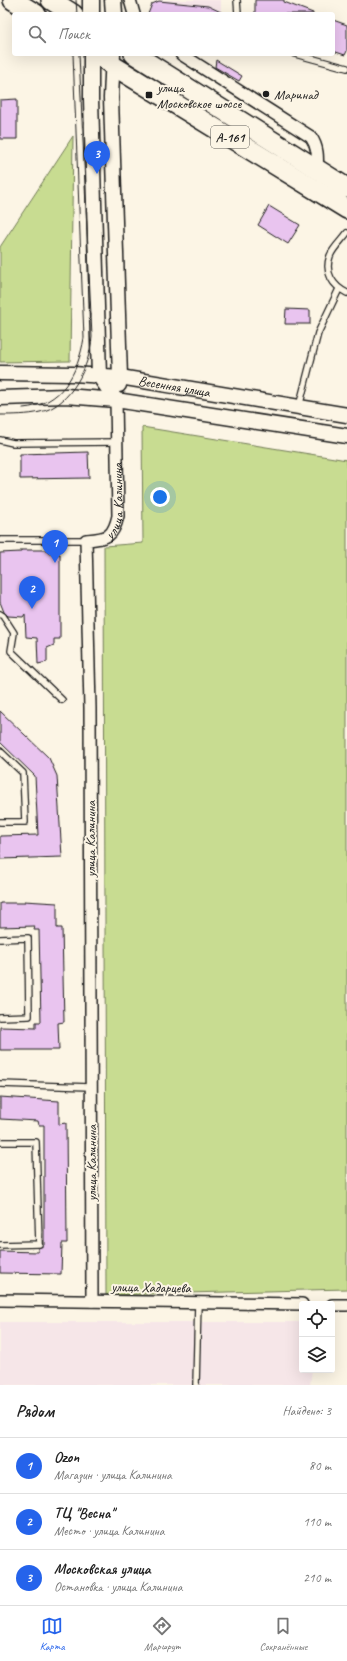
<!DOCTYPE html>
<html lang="ru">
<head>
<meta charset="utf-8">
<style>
	:root { --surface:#fff; --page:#f6f6f6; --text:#222; --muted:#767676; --line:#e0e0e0; --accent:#2563eb }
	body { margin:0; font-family:Caveat,sans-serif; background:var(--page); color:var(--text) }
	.controls { position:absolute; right:12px; bottom:12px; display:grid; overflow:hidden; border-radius:4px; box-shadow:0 4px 16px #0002 }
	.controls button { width:36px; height:36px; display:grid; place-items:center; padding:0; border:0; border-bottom:1px solid var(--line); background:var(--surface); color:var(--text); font:20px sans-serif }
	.you { position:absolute; left:160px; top:497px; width:14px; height:14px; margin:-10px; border:3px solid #fff; border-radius:50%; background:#1a73e8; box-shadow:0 0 0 6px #1a73e833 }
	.badge { display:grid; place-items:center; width:26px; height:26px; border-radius:50%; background:var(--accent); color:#fff; font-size:13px; font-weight:700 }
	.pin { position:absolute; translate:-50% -33px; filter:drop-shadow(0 1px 2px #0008) }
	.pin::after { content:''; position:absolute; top:21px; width:14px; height:12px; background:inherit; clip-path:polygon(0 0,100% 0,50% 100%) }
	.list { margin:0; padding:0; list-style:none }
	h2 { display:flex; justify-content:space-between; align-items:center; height:52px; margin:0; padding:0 16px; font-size:17px }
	h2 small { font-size:13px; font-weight:400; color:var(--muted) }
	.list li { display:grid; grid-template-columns:26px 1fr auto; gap:12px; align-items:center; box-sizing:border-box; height:56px; padding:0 16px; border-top:1px solid var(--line) }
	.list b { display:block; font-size:15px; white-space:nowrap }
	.list p { margin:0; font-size:13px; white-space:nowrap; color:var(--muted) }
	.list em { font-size:13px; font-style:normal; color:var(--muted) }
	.icon { flex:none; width:22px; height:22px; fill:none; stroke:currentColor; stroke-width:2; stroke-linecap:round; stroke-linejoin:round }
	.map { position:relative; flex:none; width:347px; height:1385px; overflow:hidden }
	.search { position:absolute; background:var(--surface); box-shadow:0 4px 16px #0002; left:12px; right:12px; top:12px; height:44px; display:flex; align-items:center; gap:10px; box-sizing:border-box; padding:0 14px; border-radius:4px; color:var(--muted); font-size:15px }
	.sheet { height:220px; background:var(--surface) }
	nav { display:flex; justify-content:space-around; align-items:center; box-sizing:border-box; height:56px; border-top:1px solid var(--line); background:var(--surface); font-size:11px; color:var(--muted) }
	nav a { display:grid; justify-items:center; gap:2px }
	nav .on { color:var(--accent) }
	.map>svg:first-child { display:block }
	.built { fill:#f6e6e8 }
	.green { fill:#c8dc91; stroke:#727c56 }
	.building { fill:#e9c4ef; stroke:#1c1c1c }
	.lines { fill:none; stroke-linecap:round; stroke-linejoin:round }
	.service-casing { stroke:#1c1c1c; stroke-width:8 }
	.minor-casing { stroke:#1c1c1c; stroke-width:14 }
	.tertiary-casing { stroke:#1c1c1c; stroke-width:17 }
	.secondary-casing { stroke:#1c1c1c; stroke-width:19 }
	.trunk-casing { stroke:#1c1c1c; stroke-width:22 }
	.service { stroke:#fcf5e5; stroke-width:5.5 }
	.minor { stroke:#fcf5e5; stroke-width:11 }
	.tertiary { stroke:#fcf5e5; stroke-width:14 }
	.secondary { stroke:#fcf5e5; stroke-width:16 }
	.trunk { stroke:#fcf5e5; stroke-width:19 }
	.tram { stroke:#1c1c1c; stroke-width:1 }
	.poi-dot { fill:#1c1c1c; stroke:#fcf5e5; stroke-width:1.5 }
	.labels { text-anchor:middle; stroke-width:4; stroke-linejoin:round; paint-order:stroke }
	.shield { fill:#fcf5e5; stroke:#5f5d58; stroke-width:1 }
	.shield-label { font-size:13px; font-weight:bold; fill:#1c1c1c }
	.poi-label { font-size:14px; fill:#1c1c1c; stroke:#fcf5e5; text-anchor:start }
	.street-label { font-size:14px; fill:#1c1c1c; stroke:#fcf5e5 }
</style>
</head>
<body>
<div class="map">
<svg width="347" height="1385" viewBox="0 0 347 1385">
	<rect width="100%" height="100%" fill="#fcf5e5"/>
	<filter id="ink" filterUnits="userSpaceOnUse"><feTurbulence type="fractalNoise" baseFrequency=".025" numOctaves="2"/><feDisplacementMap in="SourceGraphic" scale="8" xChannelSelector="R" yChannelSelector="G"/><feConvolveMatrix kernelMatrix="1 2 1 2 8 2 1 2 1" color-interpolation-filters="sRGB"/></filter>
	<g filter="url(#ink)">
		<g class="built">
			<path d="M159 0H221V14H197Z"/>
			<path d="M0 1322H302V1370H312L310 1385H0Z"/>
		</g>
		<g class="green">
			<path d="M73 136 70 361 0 362V247Z"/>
			<path d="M142 427 347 460V1289L106 1295 104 546 143 543Z"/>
		</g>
		<g class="building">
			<path d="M255 0H284V2L313 13V14H255Z"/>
			<path d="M159 1 208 6 225 14H148L152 4Z"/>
			<path d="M333 20 347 25V51L345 55 333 51Z"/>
			<path d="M216 60 242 76 239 81 215 67Z"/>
			<path d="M17 99V139H0V100Z"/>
			<path d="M269 206 300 225 288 244 258 225Z"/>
			<path d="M286 309 310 310V324H285Z"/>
			<path d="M88 452 89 478 20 479V454Z"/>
			<path d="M21 550H47L49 554H60V639H54V645L47 648V662L38 664 37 638 26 637 25 614 23 617 8 616 4 612 0 602V553L21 552Z"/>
			<path d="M0 711 49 758 57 776 62 857 0 859V836L38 835 35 776 0 742Z"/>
			<path d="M24 901 57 903V928H62L64 1022 58 1023 59 1050H0V1027L36 1028V1022H41L39 930H34L35 926 0 927V903H24Z"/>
			<path d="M0 1097 59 1101V1124L66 1123 67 1243H62L61 1274 0 1273V1251L38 1252V1248L44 1245V1125H39L38 1121 0 1119Z"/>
		</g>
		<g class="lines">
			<g class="service-casing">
				<g id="service">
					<path d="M237 0 238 14"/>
					<path d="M295 54 347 68"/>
					<path d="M347 233C342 240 333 248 330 256 324 273 333 286 347 293"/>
					<path d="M299 407 318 333 339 289"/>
					<path d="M0 440 13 443 117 442"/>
					<path d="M0 540H86"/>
					<path d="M0 614 3 616 14 633 11 651 62 700"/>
					<path d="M0 751 23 773 25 822H0"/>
					<path d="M0 939 28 938 29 1016 0 1017"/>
					<path d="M0 1084 90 1087"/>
					<path d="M0 1142H36L39 1244 0 1245"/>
					<path d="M196 1385 198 1302"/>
				</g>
			</g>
			<g class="minor-casing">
				<g id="minor">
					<path d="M130 0 134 14"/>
					<path d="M181 54 311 137C318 147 318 157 317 169"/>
					<path d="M0 1300 302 1304"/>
					<path id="s1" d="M92 1301 90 708 86 540C107 538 113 538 118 516L116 400"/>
					<path d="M332 1305H347"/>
				</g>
			</g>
			<g class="tertiary-casing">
				<g id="tertiary">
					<path d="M91 54V99L99 376 116 400"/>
					<path d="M113 54 111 98 120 377 119 385"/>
					<path id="s2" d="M0 373 73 374 120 377 347 415"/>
					<path d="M0 398 66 396 116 400 347 436"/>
				</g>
			</g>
			<g class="secondary-casing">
				<g id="secondary">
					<path d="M113 0 114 14"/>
					<path d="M91 14V0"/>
				</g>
			</g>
			<g class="trunk-casing">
				<g id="trunk">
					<path d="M13 0 36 14"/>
					<path d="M51 0 73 14"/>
					<path d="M97 54 112 65 347 209"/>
					<path d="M134 54 347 188"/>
				</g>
			</g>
			<use href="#service" class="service"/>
			<use href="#minor" class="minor"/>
			<use href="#tertiary" class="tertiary"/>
			<use href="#secondary" class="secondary"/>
			<use href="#trunk" class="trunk"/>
			<g class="tram">
				<path d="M76 0 77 14"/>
				<path d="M23 408C62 405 78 373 84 338L73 54"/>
				<path d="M0 415C13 415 28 415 40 412 71 406 90 365 92 337L79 54"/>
			</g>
		</g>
	</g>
	<g class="poi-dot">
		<circle cx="266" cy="94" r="4"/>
		<rect x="145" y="91" width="8" height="8" rx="2"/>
	</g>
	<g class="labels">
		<rect class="shield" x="211" y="126" width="38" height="22" rx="3"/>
		<g class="shield-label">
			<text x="230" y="142">А-161</text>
		</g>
		<g class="poi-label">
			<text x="157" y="92">улица<tspan x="157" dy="16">Московское шоссе</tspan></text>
			<text x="274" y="99">Маринад</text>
		</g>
		<g class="street-label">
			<text dy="5" stroke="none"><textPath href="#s2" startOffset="175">Весенняя улица</textPath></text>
			<text dy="5" stroke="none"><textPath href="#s1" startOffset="821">улица Калинина</textPath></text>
			<text transform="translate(90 839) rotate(-90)" y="5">улица Калинина</text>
			<text transform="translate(91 1163) rotate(-90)" y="5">улица Калинина</text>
			<text transform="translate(151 1287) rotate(1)" y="5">улица Хадарцева</text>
		</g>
	</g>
</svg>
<div class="controls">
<button><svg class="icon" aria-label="locate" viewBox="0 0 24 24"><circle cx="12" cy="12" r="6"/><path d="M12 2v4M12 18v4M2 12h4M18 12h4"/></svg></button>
<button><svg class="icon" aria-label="layers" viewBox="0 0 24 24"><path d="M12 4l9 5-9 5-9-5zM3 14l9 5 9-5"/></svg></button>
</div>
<div class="you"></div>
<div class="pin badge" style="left:55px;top:563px">1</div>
<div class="pin badge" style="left:32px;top:609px">2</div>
<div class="pin badge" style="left:97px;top:174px">3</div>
<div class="search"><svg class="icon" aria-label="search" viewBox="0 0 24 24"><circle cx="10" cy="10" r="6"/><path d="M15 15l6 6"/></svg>Поиск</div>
</div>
<section class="sheet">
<h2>Рядом<small>Найдено: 3</small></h2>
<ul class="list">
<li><span class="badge">1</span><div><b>Ozon</b><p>Магазин · улица Калинина</p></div><em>80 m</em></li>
<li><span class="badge">2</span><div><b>ТЦ &quot;Весна&quot;</b><p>Место · улица Калинина</p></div><em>110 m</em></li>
<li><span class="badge">3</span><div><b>Московская улица</b><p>Остановка · улица Калинина</p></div><em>210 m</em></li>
</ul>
</section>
<nav>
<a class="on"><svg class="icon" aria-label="map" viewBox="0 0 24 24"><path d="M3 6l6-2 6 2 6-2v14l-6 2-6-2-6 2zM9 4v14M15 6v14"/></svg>Карта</a>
<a><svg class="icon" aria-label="directions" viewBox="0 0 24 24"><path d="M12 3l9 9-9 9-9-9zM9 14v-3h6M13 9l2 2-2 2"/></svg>Маршрут</a>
<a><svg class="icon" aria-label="saved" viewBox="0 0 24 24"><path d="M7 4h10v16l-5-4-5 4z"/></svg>Сохранённые</a>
</nav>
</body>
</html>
